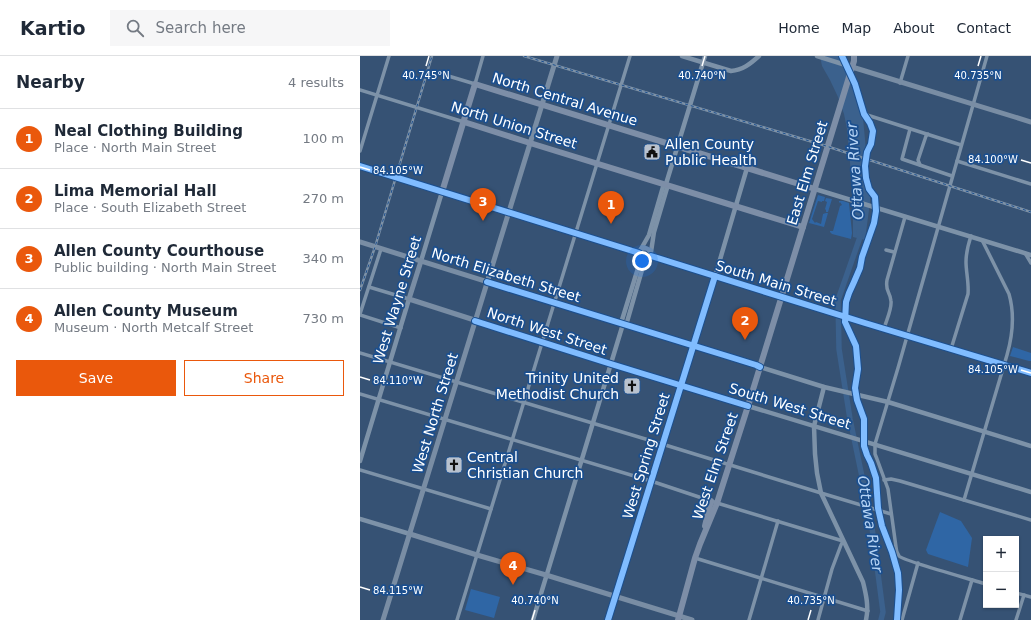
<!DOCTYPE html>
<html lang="en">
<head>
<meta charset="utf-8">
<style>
	:root { --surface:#fff; --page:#f6f6f7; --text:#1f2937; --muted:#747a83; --line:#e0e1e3; --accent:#ea580c }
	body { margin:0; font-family:"DejaVu Sans",sans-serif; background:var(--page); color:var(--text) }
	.controls { position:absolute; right:12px; bottom:12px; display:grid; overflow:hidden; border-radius:0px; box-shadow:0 1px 3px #0004 }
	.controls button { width:36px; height:36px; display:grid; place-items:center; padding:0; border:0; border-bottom:1px solid var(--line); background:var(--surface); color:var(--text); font:20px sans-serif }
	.you { position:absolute; left:282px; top:205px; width:14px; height:14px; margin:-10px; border:3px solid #fff; border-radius:50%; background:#1a73e8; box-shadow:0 0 0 6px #1a73e833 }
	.badge { display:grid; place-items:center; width:26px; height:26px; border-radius:50%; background:var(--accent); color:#fff; font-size:13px; font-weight:700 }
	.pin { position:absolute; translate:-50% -33px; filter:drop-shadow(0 1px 2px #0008) }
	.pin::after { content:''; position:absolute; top:21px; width:14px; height:12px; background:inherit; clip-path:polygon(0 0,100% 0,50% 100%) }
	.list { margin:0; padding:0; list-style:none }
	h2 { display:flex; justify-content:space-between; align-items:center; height:52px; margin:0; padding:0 16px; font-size:17px }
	h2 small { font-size:13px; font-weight:400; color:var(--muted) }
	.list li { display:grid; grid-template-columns:26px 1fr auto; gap:12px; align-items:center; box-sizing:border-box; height:60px; padding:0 16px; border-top:1px solid var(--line) }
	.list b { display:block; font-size:15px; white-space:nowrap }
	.list p { margin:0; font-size:13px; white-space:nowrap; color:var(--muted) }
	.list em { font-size:13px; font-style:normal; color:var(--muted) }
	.actions { display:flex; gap:8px; padding:12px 16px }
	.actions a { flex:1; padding:9px 0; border:1px solid var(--accent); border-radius:0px; text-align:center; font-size:14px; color:var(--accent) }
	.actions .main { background:var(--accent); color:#fff }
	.icon { flex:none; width:22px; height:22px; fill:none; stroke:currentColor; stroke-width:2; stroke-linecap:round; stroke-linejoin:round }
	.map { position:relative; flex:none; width:671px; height:564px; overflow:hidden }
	header { display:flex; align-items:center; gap:24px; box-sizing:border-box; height:56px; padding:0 20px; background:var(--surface); border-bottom:1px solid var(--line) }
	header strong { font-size:19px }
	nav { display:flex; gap:22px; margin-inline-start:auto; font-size:14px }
	.search { width:280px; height:36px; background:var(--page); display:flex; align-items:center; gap:10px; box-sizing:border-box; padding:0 14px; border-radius:0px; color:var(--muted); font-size:15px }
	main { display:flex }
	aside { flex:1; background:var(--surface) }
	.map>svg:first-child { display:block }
	.green { fill:#2f66a5 }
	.water { fill:#3b618d }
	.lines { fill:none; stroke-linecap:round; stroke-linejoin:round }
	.river { stroke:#3b618d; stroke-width:5.5 }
	.minor { stroke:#7d92a8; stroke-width:3.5 }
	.tertiary { stroke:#7d92a8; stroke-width:4.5 }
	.secondary { stroke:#798da4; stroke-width:5 }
	.primary { stroke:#7d8ea7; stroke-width:6 }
	.rail-casing { stroke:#7e92a7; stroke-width:2.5 }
	.rail { stroke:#1b4f8f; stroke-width:1; stroke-dasharray:3; stroke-linecap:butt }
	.cycleway-casing { stroke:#1b4f8f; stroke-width:8 }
	.cycleway { stroke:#80bcff; stroke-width:6 }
	.ticks { fill:none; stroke:#fff; stroke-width:1.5 }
	.labels { text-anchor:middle; stroke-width:3.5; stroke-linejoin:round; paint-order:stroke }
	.street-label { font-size:14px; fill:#fff; stroke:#1b4f8f }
	.poi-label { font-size:14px; fill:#fff; stroke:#1b4f8f; text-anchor:start }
	.water-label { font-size:15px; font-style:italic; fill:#b5d3f5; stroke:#1b4f8f }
	.ticks-label { font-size:10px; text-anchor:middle; fill:#fff; stroke:#1b4f8f; stroke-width:3.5; stroke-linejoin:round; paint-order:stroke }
</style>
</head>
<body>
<header>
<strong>Kartio</strong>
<div class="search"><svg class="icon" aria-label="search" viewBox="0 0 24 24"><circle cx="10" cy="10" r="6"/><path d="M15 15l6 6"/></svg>Search here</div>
<nav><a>Home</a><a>Map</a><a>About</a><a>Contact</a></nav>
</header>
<main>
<aside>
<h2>Nearby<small>4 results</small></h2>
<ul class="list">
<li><span class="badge">1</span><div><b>Neal Clothing Building</b><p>Place · North Main Street</p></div><em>100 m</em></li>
<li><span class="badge">2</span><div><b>Lima Memorial Hall</b><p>Place · South Elizabeth Street</p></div><em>270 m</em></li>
<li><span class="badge">3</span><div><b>Allen County Courthouse</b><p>Public building · North Main Street</p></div><em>340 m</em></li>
<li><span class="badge">4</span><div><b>Allen County Museum</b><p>Museum · North Metcalf Street</p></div><em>730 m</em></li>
</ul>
<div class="actions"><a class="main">Save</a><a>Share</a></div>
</aside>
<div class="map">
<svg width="671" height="564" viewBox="0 0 671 564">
	<rect width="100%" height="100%" fill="#365274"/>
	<g class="green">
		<path d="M458 139 465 141 464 145H462V146L458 145 452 163 455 167 456 166 461 168 463 158 466 157H468L464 171 449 167Z"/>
		<path d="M466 142 472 143 468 156H466V154L465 153 467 146 465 145Z"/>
		<path d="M479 145H483L489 147 492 177 491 183 472 178 470 176V175H473L480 150 482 149 480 146 479 147Z"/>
		<path d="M653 291 671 297V305H669L650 300Z"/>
		<path d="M580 456 601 465 612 482 608 511 568 498 566 494Z"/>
		<path d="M111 533 140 541 134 562 105 554Z"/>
	</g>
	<path class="water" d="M460 0H478L493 29 499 45 503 62 506 94 504 103V115L510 138V146L505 184 493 181V154L494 150 492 129 487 73 484 58 478 41 470 24 462 10Z"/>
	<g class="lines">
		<path class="river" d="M499 176 500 181 478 244 479 293 490 363 511 464 523 556 521 564"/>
		<g class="minor">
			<path d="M85 19 115 28 123 0"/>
			<path d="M540 27 548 0"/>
			<path d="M0 34 104 66"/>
			<path d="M504 58 601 89"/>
			<path d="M550 73 542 103 592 120"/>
			<path d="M0 95 29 0"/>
			<path d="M597 105 671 128"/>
			<path d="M560 109 558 104 566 80 568 78"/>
			<path d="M149 156 279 197"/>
			<path d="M526 194 534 196"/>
			<path d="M665 197 671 207"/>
			<path d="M291 200 505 267 671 317"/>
			<path d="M9 231 49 243"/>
			<path d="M0 258 21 193"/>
			<path d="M0 259 41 272"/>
			<path d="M524 273C526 265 532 253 531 245 530 235 525 236 527 224L545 161"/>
			<path d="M591 293 608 238C609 227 606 216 606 206 606 197 608 189 611 180"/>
			<path d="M0 297 302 388 461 437 531 458"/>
			<path d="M0 338 291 425 357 447 483 485 481 489 472 513 458 564"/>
			<path d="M0 414 131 453"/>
			<path d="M524 424 531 423 540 425 671 464"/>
			<path d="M604 444 647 299C653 278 655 259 649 238L622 184"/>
			<path d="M335 502 508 555"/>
			<path d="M626 528C614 524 543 505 539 500 537 497 536 494 536 491L528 433 517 403 515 398V388L538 312 627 0"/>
			<path d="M656 537 671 541"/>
			<path d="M97 564 270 0"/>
			<path d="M389 564 418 465"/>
			<path d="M542 564 558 507"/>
			<path d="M600 564 612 524"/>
			<path d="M656 564 664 539"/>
		</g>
		<g class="tertiary">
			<path d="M322 0 371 15C383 14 390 8 399 0"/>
			<path d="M457 0 492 11"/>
			<path d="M455 133 671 199"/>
			<path d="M281 193 289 179 303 131 306 128 345 0"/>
			<path d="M291 196 294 176 307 132 306 128"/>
			<path d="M61 205 82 136 149 156"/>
			<path d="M263 268 267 266 282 214 288 204"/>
			<path d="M400 311 464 331 528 346 671 390"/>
			<path d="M464 331 454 370 455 398 457 417 461 437 503 526C506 538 509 551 506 564"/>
			<path d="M388 350 671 436"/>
			<path d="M0 405 49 243"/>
			<path d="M0 463 50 478"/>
			<path d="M173 564 256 291 263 268 262 264 279 209C279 204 277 197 281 193L285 192C290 193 292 197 290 202L285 205 281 203 279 200"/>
			<path d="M248 564 354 224 387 112"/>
		</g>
		<g class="secondary">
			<path d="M492 11 671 66"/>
			<path d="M0 186 263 268 367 300 396 309 400 311"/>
			<path d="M61 205 49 243 251 308 388 350"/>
			<path d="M50 478 117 499 186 519 332 564"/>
			<path d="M23 564 197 0"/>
		</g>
		<g class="primary">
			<path d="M104 66 170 87 443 171"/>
			<path d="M0 110 82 136 115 28 455 133"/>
			<path d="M345 470 351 445"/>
			<path d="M318 564 335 502 340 488 357 447 388 350 489 21 494 5V0"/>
		</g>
		<g class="rail-casing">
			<g id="rail">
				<path d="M164 0 463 89 671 156"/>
				<path d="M0 234 15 191 72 0"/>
			</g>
		</g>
		<use href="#rail" class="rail"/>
		<g class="cycleway-casing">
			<g id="cycleway">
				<path d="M482 0 495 28 504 58 510 67 513 75 511 88 507 96 505 110 506 122 509 133 515 141 516 155 514 167 502 201 500 212 494 226 489 237 486 246 485 266 496 290 498 313 495 332 497 344 504 363V390L507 399 511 407 516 422 518 452 522 470 532 496 538 517 539 534 537 564"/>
				<path d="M0 110 279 197"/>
				<path d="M291 200 505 267 671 317"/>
				<path d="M127 226 367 300 396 309 400 311"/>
				<path d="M115 265 251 308 388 350"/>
				<path d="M248 564 355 220"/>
			</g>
		</g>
		<use href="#cycleway" class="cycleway"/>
	</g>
	<path class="ticks" d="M66 10 69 0M342 10 345 0M618 10 621 0M661 104 671 107M0 111 10 114M661 314 671 317M0 321 10 324M0 531 10 534M172 564 175 554M448 564 451 554"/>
	<defs>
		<g id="civic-square" transform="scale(0.9)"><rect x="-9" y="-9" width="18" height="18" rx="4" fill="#b9c2ce" stroke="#1b4f8f"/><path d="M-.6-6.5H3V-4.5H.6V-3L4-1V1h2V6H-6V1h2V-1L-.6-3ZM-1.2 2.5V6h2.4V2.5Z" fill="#111"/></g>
		<g id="church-square" transform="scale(0.9)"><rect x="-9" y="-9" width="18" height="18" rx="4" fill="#b9c2ce" stroke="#1b4f8f"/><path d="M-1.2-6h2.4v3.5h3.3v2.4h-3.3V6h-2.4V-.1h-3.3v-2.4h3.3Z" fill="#111"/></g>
	</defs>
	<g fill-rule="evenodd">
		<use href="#civic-square" x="292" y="96"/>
		<use href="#church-square" x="272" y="330"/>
		<use href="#church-square" x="94" y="409"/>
	</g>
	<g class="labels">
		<g class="street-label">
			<text transform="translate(205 43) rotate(17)" y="5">North Central Avenue</text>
			<text transform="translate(154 69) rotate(17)" y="5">North Union Street</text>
			<text transform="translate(447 117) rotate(-73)" y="5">East Elm Street</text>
			<text transform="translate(146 219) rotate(17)" y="5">North Elizabeth Street</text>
			<text transform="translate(416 227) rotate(17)" y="5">South Main Street</text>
			<text transform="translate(37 244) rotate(-73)" y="5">West Wayne Street</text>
			<text transform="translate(187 275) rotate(18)" y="5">North West Street</text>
			<text transform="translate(430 350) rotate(17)" y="5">South West Street</text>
			<text transform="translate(75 357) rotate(-73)" y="5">West North Street</text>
			<text transform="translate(286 400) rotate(-73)" y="5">West Spring Street</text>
			<text transform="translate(355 410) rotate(-71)" y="5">West Elm Street</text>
		</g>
		<g class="poi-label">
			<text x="305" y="93">Allen County<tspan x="305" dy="16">Public Health</tspan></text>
			<text x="259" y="327" text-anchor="end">Trinity United<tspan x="259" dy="16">Methodist Church</tspan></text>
			<text x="107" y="406">Central<tspan x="107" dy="16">Christian Church</tspan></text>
		</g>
		<g class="water-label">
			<text transform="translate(495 115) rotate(-94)" y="5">Ottawa River</text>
			<text transform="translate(510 468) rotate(81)" y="5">Ottawa River</text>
		</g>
	</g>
	<g class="ticks-label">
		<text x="66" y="23">40.745°N</text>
		<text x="342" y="23">40.740°N</text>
		<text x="618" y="23">40.735°N</text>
		<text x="633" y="107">84.100°W</text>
		<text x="38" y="118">84.105°W</text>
		<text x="633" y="317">84.105°W</text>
		<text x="38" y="328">84.110°W</text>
		<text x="38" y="538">84.115°W</text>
		<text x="175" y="548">40.740°N</text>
		<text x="451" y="548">40.735°N</text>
	</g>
</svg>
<div class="controls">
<button>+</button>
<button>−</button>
</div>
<div class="you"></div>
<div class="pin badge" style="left:251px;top:168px">1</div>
<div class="pin badge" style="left:385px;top:284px">2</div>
<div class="pin badge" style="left:123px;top:165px">3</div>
<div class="pin badge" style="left:153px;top:529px">4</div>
</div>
</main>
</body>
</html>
